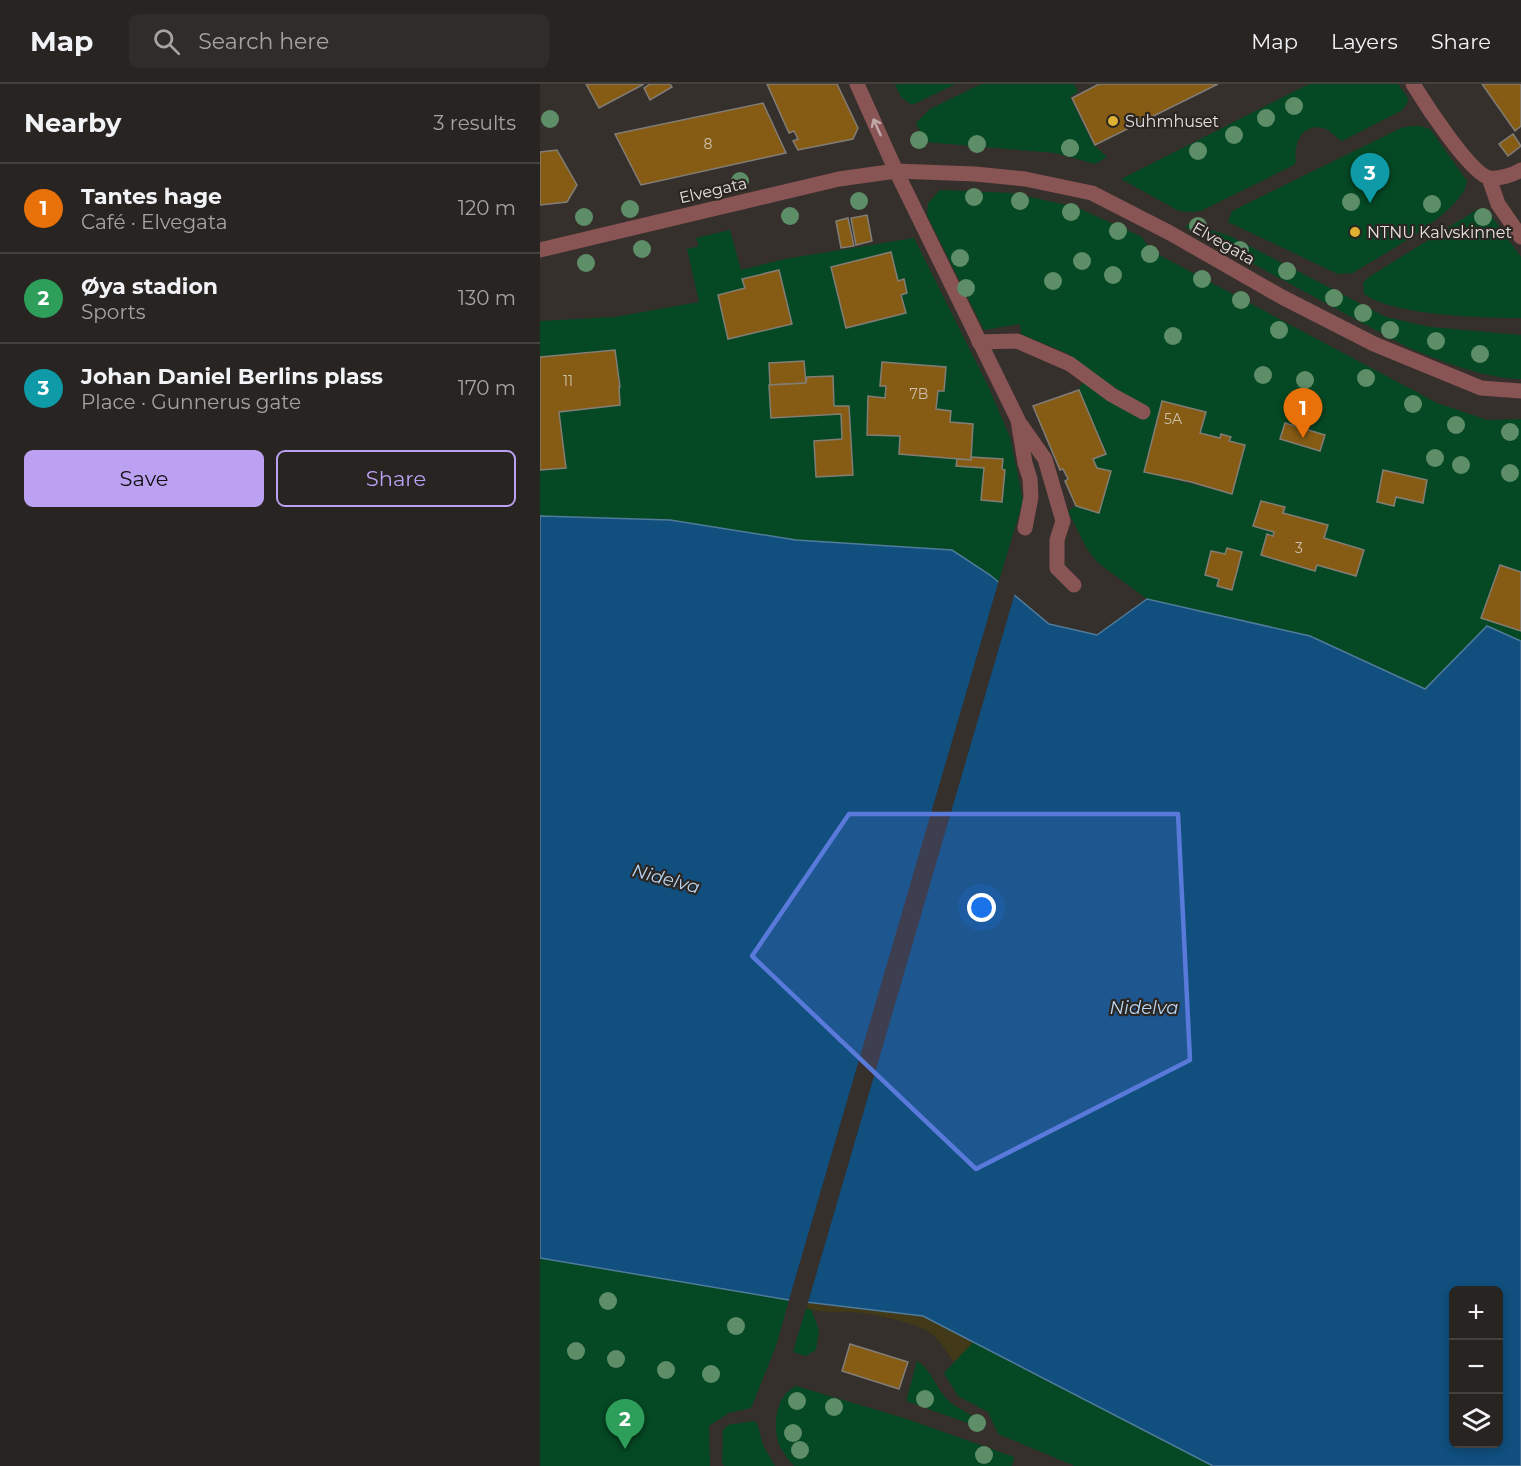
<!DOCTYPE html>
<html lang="en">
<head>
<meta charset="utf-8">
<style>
	:root { --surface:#282421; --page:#302c2a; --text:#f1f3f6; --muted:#a5a4a5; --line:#44413f; --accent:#bca0f2 }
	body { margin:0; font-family:Montserrat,sans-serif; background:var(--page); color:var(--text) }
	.controls { position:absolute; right:18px; bottom:18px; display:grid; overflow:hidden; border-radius:9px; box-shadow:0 3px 9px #0003 }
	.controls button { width:54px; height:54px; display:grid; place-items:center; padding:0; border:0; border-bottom:2px solid var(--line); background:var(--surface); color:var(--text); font:30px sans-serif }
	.you { position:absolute; left:442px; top:824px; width:21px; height:21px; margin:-15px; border:4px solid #fff; border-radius:50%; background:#1a73e8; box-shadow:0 0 0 9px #1a73e833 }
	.badge { display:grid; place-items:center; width:39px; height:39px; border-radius:50%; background:var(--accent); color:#fff; font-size:20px; font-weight:700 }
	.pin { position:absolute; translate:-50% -50px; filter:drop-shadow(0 2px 3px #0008) }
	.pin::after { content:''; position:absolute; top:32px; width:21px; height:18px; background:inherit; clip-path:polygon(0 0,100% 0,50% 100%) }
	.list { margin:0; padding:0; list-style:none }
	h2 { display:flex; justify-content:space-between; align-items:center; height:78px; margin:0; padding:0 24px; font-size:26px }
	h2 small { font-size:20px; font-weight:400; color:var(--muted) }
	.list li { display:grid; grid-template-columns:39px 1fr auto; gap:18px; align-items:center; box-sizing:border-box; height:90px; padding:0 24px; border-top:2px solid var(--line) }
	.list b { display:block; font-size:22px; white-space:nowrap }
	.list p { margin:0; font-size:20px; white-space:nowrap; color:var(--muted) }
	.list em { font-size:20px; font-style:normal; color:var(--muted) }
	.actions { display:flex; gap:12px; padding:18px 24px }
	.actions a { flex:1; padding:14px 0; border:2px solid var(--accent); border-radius:9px; text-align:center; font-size:21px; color:var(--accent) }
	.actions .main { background:var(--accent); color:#111 }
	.icon { flex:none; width:33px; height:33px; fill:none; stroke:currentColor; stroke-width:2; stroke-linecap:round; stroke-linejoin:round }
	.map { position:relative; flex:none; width:981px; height:1382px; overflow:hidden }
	header { display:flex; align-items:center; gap:36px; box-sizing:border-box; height:84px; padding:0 30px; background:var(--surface); border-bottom:2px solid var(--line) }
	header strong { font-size:28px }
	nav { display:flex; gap:33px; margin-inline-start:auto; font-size:21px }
	.search { width:420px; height:54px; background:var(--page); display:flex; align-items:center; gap:15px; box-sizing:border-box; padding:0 21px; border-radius:9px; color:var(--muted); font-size:22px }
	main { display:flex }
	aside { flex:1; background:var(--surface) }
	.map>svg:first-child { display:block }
	.green { fill:#054924; fill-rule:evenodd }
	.sand { fill:#413918 }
	.water { fill:#104f7e; stroke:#507b9b; stroke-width:1.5; fill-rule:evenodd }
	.pier { fill:#36302c }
	.building { fill:#865c14; stroke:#827d77; stroke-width:1.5 }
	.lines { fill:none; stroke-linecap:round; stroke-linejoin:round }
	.service { stroke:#895454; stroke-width:15 }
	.minor { stroke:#895454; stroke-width:15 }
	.tree { fill:#5d8e68 }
	.oneway { stroke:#c0a9a7 }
	.marked { fill:#597ada; fill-opacity:0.2; stroke:#597ada; stroke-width:4.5; stroke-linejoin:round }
	.poi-dot { fill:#deb133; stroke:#2c2622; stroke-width:2 }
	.labels { text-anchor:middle; stroke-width:4.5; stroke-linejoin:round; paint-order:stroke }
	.number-label { font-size:14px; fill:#cdc0ac }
	.poi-label { font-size:16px; fill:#e5e1df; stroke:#2c2622; text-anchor:start }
	.street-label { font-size:16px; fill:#e5e1df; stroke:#2c2622 }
	.water-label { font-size:18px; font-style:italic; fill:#b8d6f3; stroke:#2c2622 }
</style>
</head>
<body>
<header>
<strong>Map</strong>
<div class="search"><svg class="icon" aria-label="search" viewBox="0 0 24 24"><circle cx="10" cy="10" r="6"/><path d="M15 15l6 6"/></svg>Search here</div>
<nav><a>Map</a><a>Layers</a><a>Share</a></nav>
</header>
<main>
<aside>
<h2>Nearby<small>3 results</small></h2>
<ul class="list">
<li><span class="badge" style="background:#e8710a">1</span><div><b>Tantes hage</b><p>Café · Elvegata</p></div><em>120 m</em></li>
<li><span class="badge" style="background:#2e9e5b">2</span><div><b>Øya stadion</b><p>Sports</p></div><em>130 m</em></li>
<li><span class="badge" style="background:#0f9aa8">3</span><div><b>Johan Daniel Berlins plass</b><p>Place · Gunnerus gate</p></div><em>170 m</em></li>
</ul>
<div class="actions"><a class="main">Save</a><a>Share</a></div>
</aside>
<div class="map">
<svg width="981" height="1382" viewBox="0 0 981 1382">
	<rect width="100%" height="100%" fill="#36302c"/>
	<g class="green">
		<path d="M355 0H416L372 21 361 13Z"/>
		<path d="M441 0H534L538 8 530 13 553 60 567 73 555 80 515 69 385 58 376 39 390 25Z"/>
		<path d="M769 0H858L868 14 867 20 861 27 802 57C796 54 792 48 786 45 763 37 753 59 756 78L754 81 661 127 650 128 639 127 581 95Z"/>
		<path d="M871 42H880L890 45 927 97C926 126 838 173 813 189L798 190 688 138 692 127 861 44Z"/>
		<path d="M400 106 472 109 536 123 602 153 610 166 897 319 947 336 981 335V488L960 481 942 533 981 547V557L947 542 885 605 770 552 607 515 558 479 547 465 528 427 536 422 559 429 571 388 557 384 553 375 566 369 539 306 547 288 529 270 481 250 480 240 444 246 387 131 388 119ZM622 317 666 328 660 349 680 354 681 350 690 352 689 357 705 361 692 410 604 388ZM745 339 785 351 780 367 740 355ZM843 386 887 397 883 419 856 413 854 421 837 418ZM721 417 744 423 743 429 787 441 784 454 824 466 817 492 777 481 774 487 721 471 727 451 733 452 734 448 714 442Z"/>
		<path d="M938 125 950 130 981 173V234C943 234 855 232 824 210L823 199 829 193Z"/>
		<path d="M650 139 690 152 846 233 890 243 981 251V295C942 294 902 277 867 263L645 143Z"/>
		<path d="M190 146 201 186 245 175 374 154 448 302 470 353 483 417 458 500 450 491 256 456 130 436 0 432V237L75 233 159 218 147 165 159 162 156 154Z"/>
		<path d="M0 1174 249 1216 236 1262 211 1324 189 1329 169 1342 170 1382H0Z"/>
		<path d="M266 1224 271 1225 279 1246 276 1266 266 1272 253 1268Z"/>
		<path d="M433 1258 673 1382H535L458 1350 448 1328 418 1312 404 1289Z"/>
		<path d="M377 1277C392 1286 395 1303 407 1315 418 1327 438 1330 444 1345L366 1317Z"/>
		<path d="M256 1302 364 1334 474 1373 472 1382H254C250 1377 245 1372 242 1366 231 1347 234 1312 256 1302Z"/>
		<path d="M213 1337 217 1339 223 1361 235 1382H184L182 1378 183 1346 188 1341Z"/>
	</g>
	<path class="sand" d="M268 1219 383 1232 433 1258 414 1278C406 1268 398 1252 386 1246 371 1238 330 1229 313 1228 295 1227 284 1230 266 1224Z"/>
	<path class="water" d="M0 432 130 436 256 456 412 466 450 491 509 540 557 551 607 515 770 552 885 605 947 542 981 557V1382H673L383 1232 249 1216 0 1174ZM914 1206H958V1360H914Z"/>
	<path class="pier" d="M459 496 475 509 267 1222 248 1219Z"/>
	<g class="building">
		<path d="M46 0H104L59 24Z"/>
		<path d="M110 0H130L132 3 110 16 104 4Z"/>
		<path d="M227 0H297L318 44 313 55 258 66 253 57 258 55 254 47 249 49Z"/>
		<path d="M559 0H678L555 61 532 14Z"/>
		<path d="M942 0H981V42L975 47Z"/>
		<path d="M223 19 246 69 101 101 75 50Z"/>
		<path d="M973 50 981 62 968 72 959 60Z"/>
		<path d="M17 66 37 101 27 118 0 121V68Z"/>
		<path d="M327 131 332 157 316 161 311 134Z"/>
		<path d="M308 134 314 162 301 164 296 137Z"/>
		<path d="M351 168 358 197 364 195 367 209 361 211 366 229 306 244 291 183Z"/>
		<path d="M239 186 252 240 188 255 178 211 205 204 202 195Z"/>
		<path d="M75 266 80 303H79L80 321 19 328 26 384 0 386V273Z"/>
		<path d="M264 277 266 299 230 301 229 279Z"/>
		<path d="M342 278 406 283 404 307H398L396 325 411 327 410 338 433 340 431 376 359 370 360 352 327 351 328 312 345 314 346 302H340Z"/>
		<path d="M293 292 294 322H309L313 391 276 393 274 357 302 355 301 330 231 334 229 301 266 299 267 293Z"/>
		<path d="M539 306 566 370 553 375 557 384 571 387 559 429 536 422 525 397 528 395 523 385 520 386 493 322Z"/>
		<path d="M622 317 666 328 660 349 680 354 681 350 691 353 689 357 705 361 692 410 651 398 604 388Z"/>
		<path d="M745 339 785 351 780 367 740 355Z"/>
		<path d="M431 373 463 375 462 385 465 386 462 418 441 416 444 384 416 382 417 375 431 376Z"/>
		<path d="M843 386 887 396 883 419 856 413 854 422 837 418Z"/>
		<path d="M721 417 745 423 743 429 788 441 784 454 824 466 816 492 777 481 775 487 721 471 727 450 733 452 734 448 713 442Z"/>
		<path d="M687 464 702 468 692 506 677 502 679 495 665 491 671 467 685 470Z"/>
		<path d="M960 481 981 488V547L941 534Z"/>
		<path d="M310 1260 368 1278 359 1305 302 1287Z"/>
	</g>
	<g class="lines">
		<g class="service">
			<path d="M356 87 478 336 485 379 490 395 491 413 485 444"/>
			<path d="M949 94 958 120 981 153"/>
			<path d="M439 258 477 257 530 280 572 311 603 328"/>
			<path d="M481 341 505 375 523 437 517 456V484L534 501"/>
		</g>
		<g class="minor">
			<path d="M317 0 356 87"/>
			<path d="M873 0C884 18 931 91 950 94 959 95 973 91 981 86"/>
			<path d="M0 166 299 95 356 87 435 90 485 95 552 109 630 149 742 213 834 260 941 304 981 307"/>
		</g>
	</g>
	<g class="tree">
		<circle cx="754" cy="22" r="9"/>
		<circle cx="726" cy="34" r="9"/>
		<circle cx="10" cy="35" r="9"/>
		<circle cx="694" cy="51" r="9"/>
		<circle cx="379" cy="56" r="9"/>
		<circle cx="437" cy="60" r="9"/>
		<circle cx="530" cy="64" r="9"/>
		<circle cx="658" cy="67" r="9"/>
		<circle cx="200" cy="97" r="9"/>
		<circle cx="434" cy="113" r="9"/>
		<circle cx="319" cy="117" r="9"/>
		<circle cx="480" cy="117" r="9"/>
		<circle cx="811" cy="118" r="9"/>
		<circle cx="892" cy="120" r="9"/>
		<circle cx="90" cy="125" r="9"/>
		<circle cx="531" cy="128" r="9"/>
		<circle cx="250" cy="132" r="9"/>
		<circle cx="44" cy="133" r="9"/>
		<circle cx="943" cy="133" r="9"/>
		<circle cx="658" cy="142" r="9"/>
		<circle cx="578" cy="147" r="9"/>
		<circle cx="102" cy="165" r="9"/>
		<circle cx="700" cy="166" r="9"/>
		<circle cx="610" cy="170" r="9"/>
		<circle cx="420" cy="174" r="9"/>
		<circle cx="542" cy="177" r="9"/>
		<circle cx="46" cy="179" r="9"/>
		<circle cx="747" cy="187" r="9"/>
		<circle cx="573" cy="191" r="9"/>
		<circle cx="662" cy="195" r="9"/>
		<circle cx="513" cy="197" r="9"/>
		<circle cx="426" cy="204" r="9"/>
		<circle cx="794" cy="214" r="9"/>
		<circle cx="701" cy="216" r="9"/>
		<circle cx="823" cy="229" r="9"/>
		<circle cx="739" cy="246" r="9"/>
		<circle cx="850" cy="246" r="9"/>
		<circle cx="633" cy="252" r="9"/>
		<circle cx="896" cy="257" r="9"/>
		<circle cx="940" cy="270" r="9"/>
		<circle cx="723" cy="291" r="9"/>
		<circle cx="826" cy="294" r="9"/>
		<circle cx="765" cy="296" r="9"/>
		<circle cx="873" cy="320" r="9"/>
		<circle cx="916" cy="341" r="9"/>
		<circle cx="970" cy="348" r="9"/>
		<circle cx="895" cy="374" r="9"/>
		<circle cx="921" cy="381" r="9"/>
		<circle cx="970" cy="389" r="9"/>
		<circle cx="68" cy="1217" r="9"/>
		<circle cx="196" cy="1242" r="9"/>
		<circle cx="36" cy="1267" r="9"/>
		<circle cx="76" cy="1275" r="9"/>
		<circle cx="126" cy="1286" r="9"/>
		<circle cx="171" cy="1290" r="9"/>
		<circle cx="385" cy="1315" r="9"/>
		<circle cx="257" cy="1317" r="9"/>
		<circle cx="294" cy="1323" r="9"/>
		<circle cx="437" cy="1339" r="9"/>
		<circle cx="253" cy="1349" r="9"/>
		<circle cx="260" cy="1366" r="9"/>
		<circle cx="444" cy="1371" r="9"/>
	</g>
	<defs><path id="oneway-shaft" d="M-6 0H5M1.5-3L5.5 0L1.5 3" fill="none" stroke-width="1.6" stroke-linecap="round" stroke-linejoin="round" transform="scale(1.5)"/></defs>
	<use class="oneway" href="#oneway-shaft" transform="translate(337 43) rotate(-114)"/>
	<path class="marked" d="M309 730H638L650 976 436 1085 212 872Z"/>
	<g class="poi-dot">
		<circle cx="573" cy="37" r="6"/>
		<circle cx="815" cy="148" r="6"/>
	</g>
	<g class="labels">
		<g class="number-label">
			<text x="168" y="65">8</text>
			<text x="28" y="302">11</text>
			<text x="379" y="315">7B</text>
			<text x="633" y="340">5A</text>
			<text x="759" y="469">3</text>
		</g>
		<g class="poi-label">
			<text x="585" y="43">Suhmhuset</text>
			<text x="827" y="154">NTNU Kalvskinnet</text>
		</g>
		<g class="street-label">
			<text transform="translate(173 106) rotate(-13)" y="6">Elvegata</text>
			<text transform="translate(684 159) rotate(30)" y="6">Elvegata</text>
		</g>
		<g class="water-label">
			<text transform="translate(126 795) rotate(15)" y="6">Nidelva</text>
			<text x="604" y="930">Nidelva</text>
		</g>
	</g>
</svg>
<div class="controls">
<button>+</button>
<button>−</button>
<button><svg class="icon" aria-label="layers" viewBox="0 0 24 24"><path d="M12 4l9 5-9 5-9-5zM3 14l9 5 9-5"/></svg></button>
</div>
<div class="you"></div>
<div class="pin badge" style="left:763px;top:354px;background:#e8710a">1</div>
<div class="pin badge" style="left:85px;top:1365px;background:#2e9e5b">2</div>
<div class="pin badge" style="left:830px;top:119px;background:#0f9aa8">3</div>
</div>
</main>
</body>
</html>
